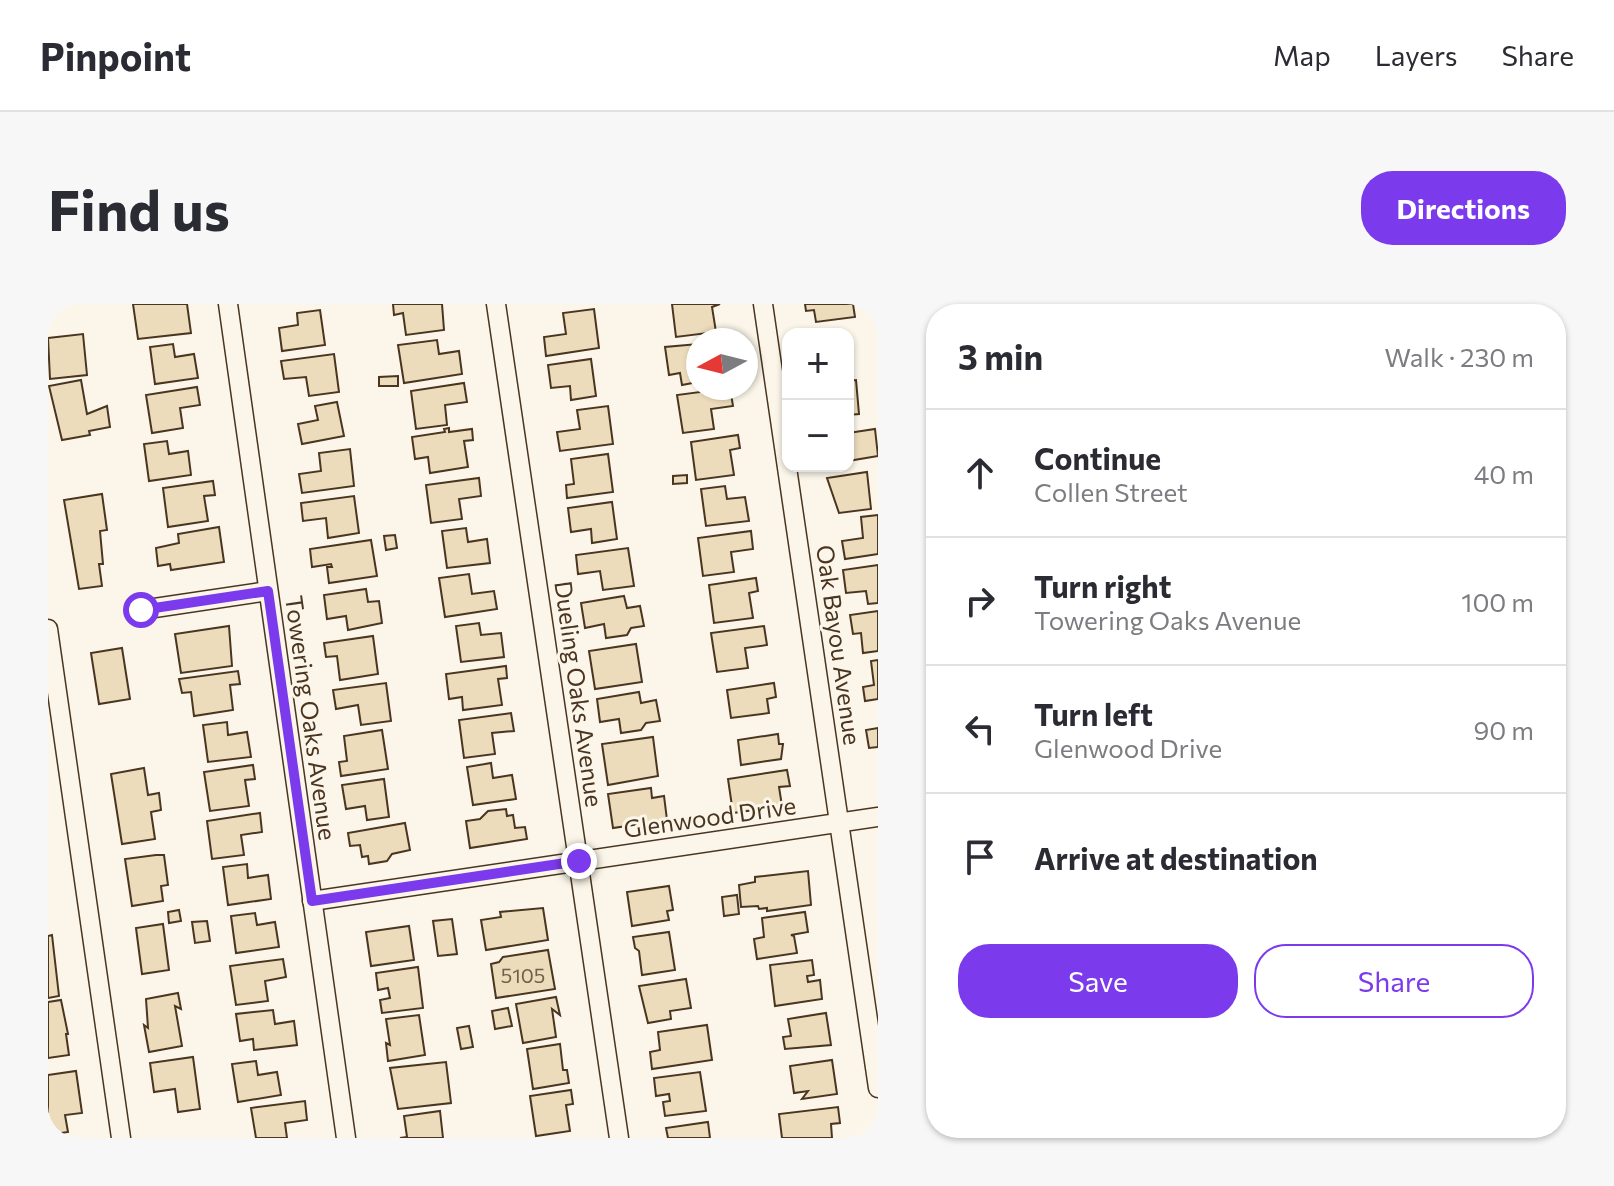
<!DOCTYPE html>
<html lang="en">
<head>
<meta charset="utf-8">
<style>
	:root { --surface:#fff; --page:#f7f7f7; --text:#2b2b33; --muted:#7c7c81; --line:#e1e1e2; --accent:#7c3aed }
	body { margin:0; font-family:Commissioner,sans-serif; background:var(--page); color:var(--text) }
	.controls { position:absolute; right:24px; top:24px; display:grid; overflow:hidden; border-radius:16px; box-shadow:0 2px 6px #0004 }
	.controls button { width:72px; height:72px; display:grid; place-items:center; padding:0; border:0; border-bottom:2px solid var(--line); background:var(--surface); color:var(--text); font:40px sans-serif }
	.compass { position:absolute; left:638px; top:24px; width:72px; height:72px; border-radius:50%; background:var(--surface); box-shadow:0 2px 6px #0004; rotate:263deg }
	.stop { position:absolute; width:24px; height:24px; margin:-18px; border:6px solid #7c3aed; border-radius:50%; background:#fff }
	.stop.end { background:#7c3aed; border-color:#fff; box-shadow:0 2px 8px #0008 }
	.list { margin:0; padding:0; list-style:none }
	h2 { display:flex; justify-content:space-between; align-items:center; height:104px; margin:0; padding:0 32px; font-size:34px }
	h2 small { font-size:26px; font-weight:400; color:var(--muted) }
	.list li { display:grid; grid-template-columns:52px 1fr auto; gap:24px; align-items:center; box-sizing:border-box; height:128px; padding:0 32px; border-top:2px solid var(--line) }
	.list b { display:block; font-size:30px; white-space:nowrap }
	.list p { margin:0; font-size:26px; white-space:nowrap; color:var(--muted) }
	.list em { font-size:26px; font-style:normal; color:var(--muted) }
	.actions { display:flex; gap:16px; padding:24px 32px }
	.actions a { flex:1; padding:18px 0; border:2px solid var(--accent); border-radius:32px; text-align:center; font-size:28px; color:var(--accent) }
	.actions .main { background:var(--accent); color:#fff }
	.icon { flex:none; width:44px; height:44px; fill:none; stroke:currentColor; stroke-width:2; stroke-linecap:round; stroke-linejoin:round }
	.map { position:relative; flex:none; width:830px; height:834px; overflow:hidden; border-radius:32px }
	header { display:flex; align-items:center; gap:48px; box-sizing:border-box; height:112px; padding:0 40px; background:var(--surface); border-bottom:2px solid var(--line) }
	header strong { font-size:38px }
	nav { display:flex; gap:44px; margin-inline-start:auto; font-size:28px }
	.intro { display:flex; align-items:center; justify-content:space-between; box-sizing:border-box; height:192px; padding:0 48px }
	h1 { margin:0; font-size:56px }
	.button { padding:20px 36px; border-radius:32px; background:var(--accent); color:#fff; font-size:28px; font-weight:700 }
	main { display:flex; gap:48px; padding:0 48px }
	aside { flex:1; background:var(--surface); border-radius:32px; box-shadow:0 2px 6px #0004 }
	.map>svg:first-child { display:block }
	.building { fill:#ecdcbc; stroke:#4a3520; stroke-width:2 }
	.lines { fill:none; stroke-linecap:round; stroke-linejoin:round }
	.minor-casing { stroke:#4a3520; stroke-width:21 }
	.minor { stroke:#fbf6e9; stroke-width:18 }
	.route { stroke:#7c3aed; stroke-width:10 }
	.labels { text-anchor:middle; stroke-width:6; stroke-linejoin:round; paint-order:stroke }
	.number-label { font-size:20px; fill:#725f47 }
	.street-label { font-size:24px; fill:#4a3520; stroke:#fbf6e9 }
</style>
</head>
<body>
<header>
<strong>Pinpoint</strong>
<nav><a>Map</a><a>Layers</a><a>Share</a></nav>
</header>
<div class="intro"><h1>Find us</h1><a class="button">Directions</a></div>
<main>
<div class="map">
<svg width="830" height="834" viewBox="0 0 830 834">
	<rect width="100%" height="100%" fill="#fbf6e9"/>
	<g class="building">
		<path d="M85 0H139L143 29 90 35Z"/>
		<path d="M345 0H394L396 26 358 31 355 9 346 11Z"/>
		<path d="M624 0H672L664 3 668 28 628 33Z"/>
		<path d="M757 0H805L807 13 768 18 766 6 758 7Z"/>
		<path d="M546 5 551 44 498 52 496 33 518 30 515 9Z"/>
		<path d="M272 6 277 41 234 47 231 24 250 21 249 9Z"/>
		<path d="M35 30 39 71 2 75 0 34Z"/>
		<path d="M389 36 391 50 411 47 414 70 356 79 350 41Z"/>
		<path d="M125 40 127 53 146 50 150 74 107 80 102 43Z"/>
		<path d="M650 40V78L634 81 632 69 621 71 617 43Z"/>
		<path d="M286 50 291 88 261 92 258 73 236 75 233 57Z"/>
		<path d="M543 55 548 92 523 96 522 82 503 84 500 61Z"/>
		<path d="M350 72V82H331V73Z"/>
		<path d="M33 76 39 110 59 102 62 123 41 127 42 131 14 136 1 82Z"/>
		<path d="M808 76 811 110 800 111V77Z"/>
		<path d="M416 79 419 98 397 101 399 121 368 125 363 87Z"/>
		<path d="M149 83 152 101 132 104 135 124 104 129 98 91Z"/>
		<path d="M682 84 685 102 663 105 666 125 635 129 629 91Z"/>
		<path d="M289 98 296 132 254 140 250 120 270 116 267 102Z"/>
		<path d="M560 102 565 140 512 147 509 128 532 125 529 106Z"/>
		<path d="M401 124V128L424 125 425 136 416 137 420 163 382 169 380 153 367 155 364 133 397 128 396 125Z"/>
		<path d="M827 125 830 152 800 157V129Z"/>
		<path d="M690 131 692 144 682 146 686 171 648 176 643 138Z"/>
		<path d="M119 137 121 150 140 147 143 171 101 177 96 140Z"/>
		<path d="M302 145 306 182 254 189 251 170 273 167 271 149Z"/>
		<path d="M560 150 565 188 519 194 518 181 526 180 523 155Z"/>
		<path d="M819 168 823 205 791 209 779 174Z"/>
		<path d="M639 171V179L625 180V172Z"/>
		<path d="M431 174 433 192 411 195 414 215 383 219 378 181Z"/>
		<path d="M165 177 167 191 156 192 160 217 120 223 115 184Z"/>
		<path d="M677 182 679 195 697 193 701 217 658 222 653 185Z"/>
		<path d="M54 190 59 226 52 227 55 260H51L54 282 31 285 16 196Z"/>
		<path d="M306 192 311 229 280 234 278 214 255 217 253 199Z"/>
		<path d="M564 198 569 235 544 239 543 225 523 228 520 204Z"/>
		<path d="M830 211V250L797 255 794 237 815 234 813 213Z"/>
		<path d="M171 223 176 258 123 266 122 260 110 262 108 244 131 239 130 230Z"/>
		<path d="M418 224 420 238 439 235 442 259 399 264 394 227Z"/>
		<path d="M703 227 705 245 683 248 686 268 655 272 650 234Z"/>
		<path d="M347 231 349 244 338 246 336 232Z"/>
		<path d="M323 236 329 272 281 279 279 263H284L283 260 264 263 262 245Z"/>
		<path d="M580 244 586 282 555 286 552 267 530 270 528 251Z"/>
		<path d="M830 261V299L820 300 818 287 798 289 795 266Z"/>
		<path d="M421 270 424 290 446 287 449 305 397 313 391 274Z"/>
		<path d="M708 274 710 287 701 289 705 314 666 319 661 281Z"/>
		<path d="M318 285 320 298 331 297 334 319 300 326 298 312 279 315 276 291Z"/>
		<path d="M576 292 579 304 592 302 596 322 583 324 579 331 558 334 556 320 537 324 533 299Z"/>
		<path d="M830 307V347L815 349 813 329 805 330 802 311Z"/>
		<path d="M431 319 433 331 453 329 456 353 413 358 408 322Z"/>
		<path d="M181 322 184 362 133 369 127 330Z"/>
		<path d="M716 322 719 341 697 344 700 364 669 368 663 329Z"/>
		<path d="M325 332 330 370 292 376 289 352 278 353 276 339Z"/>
		<path d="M588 340 594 378 547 385 541 347Z"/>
		<path d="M74 344 82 395 51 400 43 349Z"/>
		<path d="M830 356V395L817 397 815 383 826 381 823 357Z"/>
		<path d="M458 362 459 374 450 375 454 401 415 406 414 393 401 395 398 370Z"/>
		<path d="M190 367 192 380 182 381 185 406 146 412 143 388 134 389 131 375Z"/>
		<path d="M338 379 343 417 313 421 310 401 288 405 285 386Z"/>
		<path d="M726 379 728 393 719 395 721 409 683 414 679 386Z"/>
		<path d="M591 388 593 399 608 396 612 417 598 419 593 426 573 429 571 415 552 418 549 395Z"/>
		<path d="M463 409 466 427 444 429 447 450 416 454 411 416Z"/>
		<path d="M179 418 180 431 199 428 203 453 160 458 155 421Z"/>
		<path d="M830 424V443L821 444 818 426Z"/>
		<path d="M334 426 340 465 293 472 291 458 299 457 296 432Z"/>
		<path d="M730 430 731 440H735L733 455 693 461 690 436Z"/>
		<path d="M605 433 610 472 560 481 554 440Z"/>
		<path d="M443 459 445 474 464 471 468 495 425 501 419 463Z"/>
		<path d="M205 461 207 475 197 476 201 502 162 507 156 468Z"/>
		<path d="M96 464 100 491 111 489 113 506 103 508 107 535 74 540 63 470Z"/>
		<path d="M739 466 742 482 731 483 734 502 685 509 680 475Z"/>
		<path d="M336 475 341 513 319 516 317 502 298 505 294 481Z"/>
		<path d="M603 484 604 494 616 492 619 516 565 524 560 490Z"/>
		<path d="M458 505 459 512 465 511 467 524 477 523 479 535 422 544 418 517 432 515 440 507Z"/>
		<path d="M212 509 214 528 193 531 196 551 164 555 159 517Z"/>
		<path d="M357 519 362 546 344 550 339 557 321 560 320 552 314 553 312 541 302 542 300 529Z"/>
		<path d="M108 551H116L120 581 113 582 115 597 84 602 77 555Z"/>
		<path d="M199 560 200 574 220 571 223 595 180 601 175 563Z"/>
		<path d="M760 567 763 601 719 607V604L711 605 710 602 693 603 691 581 707 578V573Z"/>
		<path d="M621 582 625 606 619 607 621 616 584 622 579 588Z"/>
		<path d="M689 591 691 610 676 612 674 593Z"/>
		<path d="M495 604 500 636 438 646 433 616 453 613 452 608Z"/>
		<path d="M131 606 133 617 121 619 120 608Z"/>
		<path d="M757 608 760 628 743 631 746 632 749 649 709 655 706 635 716 633 714 614Z"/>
		<path d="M207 609 209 621 227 618 231 643 188 649 183 612Z"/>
		<path d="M404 615 409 650 390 652 385 617Z"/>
		<path d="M159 617 162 637 147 639 144 618Z"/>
		<path d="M115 620 121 666 94 670 88 624Z"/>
		<path d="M361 622 366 656 323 662 318 628Z"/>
		<path d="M621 628 627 666 594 671 591 647 587 644 585 633Z"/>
		<path d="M4 631 11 692 0 694V632Z"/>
		<path d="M500 646 507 685 448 694 443 660 451 658 455 653Z"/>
		<path d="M235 655 238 673 217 677 220 697 188 701 182 662Z"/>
		<path d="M764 656 766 671 759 672 760 678 772 676 774 695 727 702 722 661Z"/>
		<path d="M370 663 375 704 334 709 332 696 342 694 340 684 330 686 328 669Z"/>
		<path d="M638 675 643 704 622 707 623 715 600 719 591 682Z"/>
		<path d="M130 689 133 705 127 702 134 742 101 748 96 721 100 724 98 695Z"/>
		<path d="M508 693 512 711 504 705 508 733 475 739 468 700Z"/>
		<path d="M13 696 20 730H18L21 751 0 754V698Z"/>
		<path d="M460 704 464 722 447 725 444 707Z"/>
		<path d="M225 706 227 720 246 717 249 741 206 746 205 735 192 737 188 710Z"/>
		<path d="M778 709 783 741 737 745 735 733 743 732 740 715Z"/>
		<path d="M371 711 377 751 340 757 338 739 342 741 338 715Z"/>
		<path d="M659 721 664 756 604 765 602 748 612 746 610 728Z"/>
		<path d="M421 722 425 743 413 745 409 724Z"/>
		<path d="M512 740 515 766H519L521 779 485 785 479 745Z"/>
		<path d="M145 753 152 805 130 808 127 785 106 788 102 759Z"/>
		<path d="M784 756 789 790 754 795 760 787 746 789 742 762Z"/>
		<path d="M208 757 210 771 229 768 233 791 190 798 184 760Z"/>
		<path d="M398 758 403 799 350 805 342 764Z"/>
		<path d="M28 767 34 809 17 811 20 828 0 831V771Z"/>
		<path d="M652 768 658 807 617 812 615 798 622 797 621 790 608 792 606 774Z"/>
		<path d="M523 786 525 800 518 801 522 827 488 832 482 792Z"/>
		<path d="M257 797 259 816 237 819 239 834H208L203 804Z"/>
		<path d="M790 803 792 819 783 820 784 834H734L731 810Z"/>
		<path d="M392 807 395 834H352L359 833 356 812Z"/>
		<path d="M660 818 662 834H620L618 824Z"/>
	</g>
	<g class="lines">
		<g class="minor-casing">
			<g id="minor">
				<path d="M180 0 298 834"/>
				<path d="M448 0 571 834"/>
				<path d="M715 0 830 784"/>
				<path d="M93 306 220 287"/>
				<path d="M0 325 73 834"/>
				<path d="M264 597 830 513"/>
			</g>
		</g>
		<use href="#minor" class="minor"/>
	</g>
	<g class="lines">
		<path class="route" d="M93 306 220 287 264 597 531 557"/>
	</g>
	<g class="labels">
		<g class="number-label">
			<text x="475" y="679">5105</text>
		</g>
		<g class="street-label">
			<text transform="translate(790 341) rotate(82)" y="8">Oak Bayou Avenue</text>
			<text transform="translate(530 390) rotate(82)" y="8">Dueling Oaks Avenue</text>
			<text transform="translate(262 414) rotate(82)" y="8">Towering Oaks Avenue</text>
			<text transform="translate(662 514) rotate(-8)" y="8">Glenwood Drive</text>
		</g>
	</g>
</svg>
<div class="controls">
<button>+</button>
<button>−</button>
</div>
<svg class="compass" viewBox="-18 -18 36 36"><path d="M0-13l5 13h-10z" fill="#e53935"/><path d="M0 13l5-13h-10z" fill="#7c7c81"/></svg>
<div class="stop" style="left:93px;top:306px"></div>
<div class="stop end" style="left:531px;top:557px"></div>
</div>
<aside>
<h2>3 min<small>Walk · 230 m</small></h2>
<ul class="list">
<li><svg class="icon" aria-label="ahead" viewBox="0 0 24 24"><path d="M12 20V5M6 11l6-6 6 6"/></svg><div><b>Continue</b><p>Collen Street</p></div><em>40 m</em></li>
<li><svg class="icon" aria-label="right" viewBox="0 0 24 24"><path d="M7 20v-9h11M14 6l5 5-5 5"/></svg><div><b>Turn right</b><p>Towering Oaks Avenue</p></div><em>100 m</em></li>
<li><svg class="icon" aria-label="left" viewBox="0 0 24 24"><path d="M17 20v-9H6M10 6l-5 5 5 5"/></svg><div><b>Turn left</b><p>Glenwood Drive</p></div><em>90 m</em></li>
<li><svg class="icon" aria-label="arrive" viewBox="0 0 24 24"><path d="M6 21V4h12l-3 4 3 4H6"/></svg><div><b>Arrive at destination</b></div></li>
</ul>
<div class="actions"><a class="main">Save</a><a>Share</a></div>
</aside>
</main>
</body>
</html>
